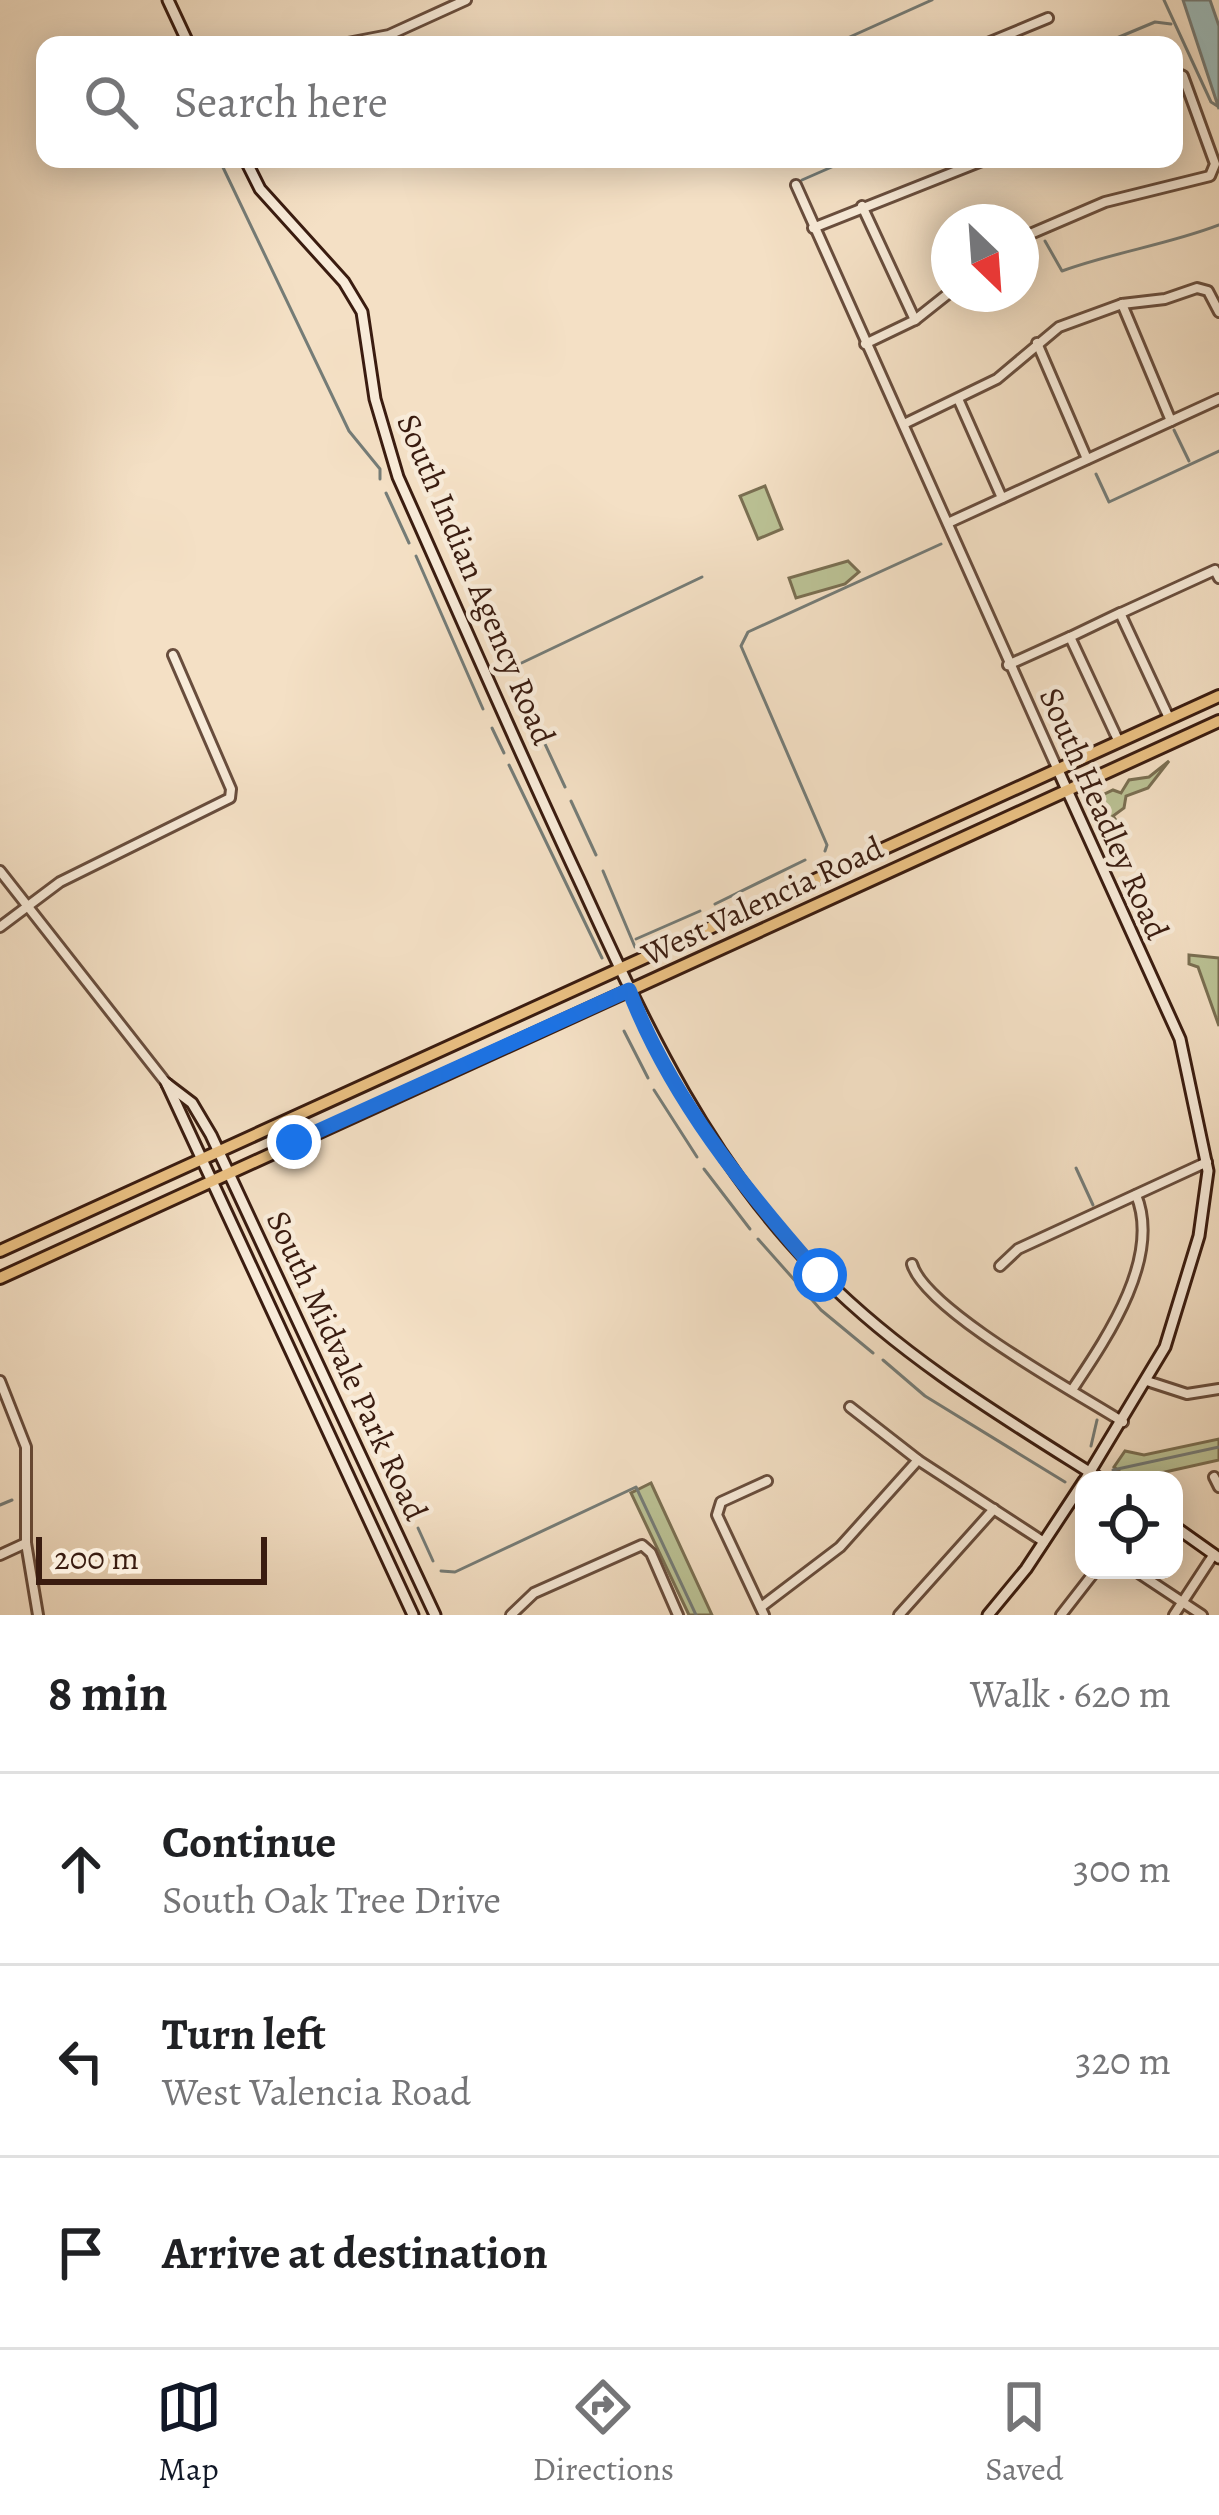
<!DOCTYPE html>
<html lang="en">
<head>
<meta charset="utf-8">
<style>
	:root { --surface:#fff; --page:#f2f2f2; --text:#202124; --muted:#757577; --line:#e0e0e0; --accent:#111827 }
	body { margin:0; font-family:Alegreya,serif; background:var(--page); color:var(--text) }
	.controls { position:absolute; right:36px; bottom:36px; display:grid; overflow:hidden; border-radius:24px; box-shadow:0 6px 30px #0003 }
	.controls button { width:108px; height:108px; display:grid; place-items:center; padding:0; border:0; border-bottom:3px solid var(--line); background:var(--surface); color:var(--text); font:60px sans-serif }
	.compass { position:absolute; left:931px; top:204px; width:108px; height:108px; border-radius:50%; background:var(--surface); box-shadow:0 6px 30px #0003; rotate:155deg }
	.scale { position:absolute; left:36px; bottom:30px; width:231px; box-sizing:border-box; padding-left:12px; border:6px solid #3a1c10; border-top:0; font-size:33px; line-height:42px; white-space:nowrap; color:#3a1c10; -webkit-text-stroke:9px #f8ebd9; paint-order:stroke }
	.stop { position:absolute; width:36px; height:36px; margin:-27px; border:9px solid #1a73e8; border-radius:50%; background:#fff }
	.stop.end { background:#1a73e8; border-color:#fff; box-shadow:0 3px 12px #0008 }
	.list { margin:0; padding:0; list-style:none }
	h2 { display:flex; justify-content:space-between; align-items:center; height:156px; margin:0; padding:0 48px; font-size:51px }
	h2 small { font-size:39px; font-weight:400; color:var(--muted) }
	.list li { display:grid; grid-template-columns:78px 1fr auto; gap:36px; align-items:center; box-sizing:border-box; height:192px; padding:0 48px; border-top:3px solid var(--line) }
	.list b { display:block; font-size:45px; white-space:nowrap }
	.list p { margin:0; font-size:39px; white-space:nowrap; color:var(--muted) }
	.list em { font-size:39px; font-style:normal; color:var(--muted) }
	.icon { flex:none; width:66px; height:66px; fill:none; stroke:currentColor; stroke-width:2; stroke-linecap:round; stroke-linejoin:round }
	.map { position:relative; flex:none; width:1219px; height:1615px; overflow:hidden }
	.search { position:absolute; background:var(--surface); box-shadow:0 6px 30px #0003; left:36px; right:36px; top:36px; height:132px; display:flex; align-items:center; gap:30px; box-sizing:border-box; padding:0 42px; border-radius:24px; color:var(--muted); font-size:45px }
	.sheet { height:732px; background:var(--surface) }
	nav { display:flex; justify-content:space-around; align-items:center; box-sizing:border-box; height:168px; border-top:3px solid var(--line); background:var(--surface); font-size:33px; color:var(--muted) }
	nav a { display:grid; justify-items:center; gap:6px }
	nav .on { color:var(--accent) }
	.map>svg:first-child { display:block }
	.green { fill:#bbc295; stroke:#7a6f52; stroke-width:3 }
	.water { fill:#9dbcbb; stroke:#757c77; stroke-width:3 }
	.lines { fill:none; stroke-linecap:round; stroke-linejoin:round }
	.stream { stroke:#757c77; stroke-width:3 }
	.street-casing { stroke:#684d3d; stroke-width:14 }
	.secondary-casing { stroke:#3a1c10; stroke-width:15 }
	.primary-casing { stroke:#3a1c10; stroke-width:16 }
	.street { stroke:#f8ebd9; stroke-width:8 }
	.secondary { stroke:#f8ebd9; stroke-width:9 }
	.primary { stroke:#eac082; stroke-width:10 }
	.route { stroke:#1a73e8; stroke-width:15 }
	.labels { text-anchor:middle; stroke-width:9; stroke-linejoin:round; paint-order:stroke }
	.street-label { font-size:33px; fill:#3a1c10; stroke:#f8ebd9 }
</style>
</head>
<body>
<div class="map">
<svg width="1219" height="1615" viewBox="0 0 1219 1615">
	<rect width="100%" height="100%" fill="#f4e0c5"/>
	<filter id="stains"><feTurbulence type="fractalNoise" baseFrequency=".00167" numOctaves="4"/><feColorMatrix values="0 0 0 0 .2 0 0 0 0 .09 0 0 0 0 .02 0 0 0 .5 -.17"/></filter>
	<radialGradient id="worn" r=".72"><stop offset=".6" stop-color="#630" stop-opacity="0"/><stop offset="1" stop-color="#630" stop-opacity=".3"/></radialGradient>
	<g class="green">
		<path d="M765 486 782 529 758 539 740 496Z"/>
		<path d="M848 561 859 572 845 584 796 598 789 578Z"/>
		<path d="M1169 761 1148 788 1126 796 1124 808 1113 816 1118 823 1111 827 1096 822 1088 802 1113 790 1121 793 1129 780 1149 777Z"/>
		<path d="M1189 955 1219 958V1026L1198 967 1189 964Z"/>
		<path d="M1219 1439V1460L1129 1480 1114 1467 1125 1451 1144 1455Z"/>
		<path d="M651 1483 712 1615H689L631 1493Z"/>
	</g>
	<path class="water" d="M1183 0H1210L1219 26V109Z"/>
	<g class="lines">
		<g class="stream">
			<path d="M1164 0 1211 102 1219 107"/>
			<path d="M832 45 932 0"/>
			<path d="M1100 45 1155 22 1171 24"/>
			<path d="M219 159 349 431 380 469V479"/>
			<path d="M802 180 850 159"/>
			<path d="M1045 241 1062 271C1114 252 1167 245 1219 225"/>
			<path d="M1174 430 1189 461"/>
			<path d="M1096 474 1109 502 1219 451"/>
			<path d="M386 493 409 543"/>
			<path d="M416 556 483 709"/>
			<path d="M512 672 511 668 702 577"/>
			<path d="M518 686 565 787"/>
			<path d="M492 728 504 753"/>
			<path d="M509 765 602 958"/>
			<path d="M571 801 596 855"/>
			<path d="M825 851 827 845 741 646 748 632 941 544"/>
			<path d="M603 871 635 947"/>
			<path d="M715 904 805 860"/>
			<path d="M636 939 700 911"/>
			<path d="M624 1031 648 1078"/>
			<path d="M654 1090 697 1157"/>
			<path d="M1076 1168 1093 1205"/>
			<path d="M704 1169 750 1229"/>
			<path d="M758 1239 821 1310 873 1353"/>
			<path d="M883 1360 925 1396 1065 1482"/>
			<path d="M1091 1446 1097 1420"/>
			<path d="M1113 1470 1219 1447"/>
			<path d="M0 1505 12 1500"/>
			<path d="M418 1528 433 1561"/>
			<path d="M441 1571 455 1572 636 1487 696 1615"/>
		</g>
		<g class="street-casing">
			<g id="street">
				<path d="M337 45 389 35 466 0"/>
				<path d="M983 45 1048 18"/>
				<path d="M796 185 1057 768"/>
				<path d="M862 206 915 320"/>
				<path d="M813 228 987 159"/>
				<path d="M1021 238 1105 202 1210 176 1215 164 1183 76 1174 72"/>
				<path d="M1122 304 1171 421"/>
				<path d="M1037 343 1087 459"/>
				<path d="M865 344 915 320 949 293"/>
				<path d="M959 401 1002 498"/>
				<path d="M904 424 997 379 1059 327 1122 304 1165 299 1197 288 1208 291 1219 312"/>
				<path d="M948 523 1219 399"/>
				<path d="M1121 613 1215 570 1219 578"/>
				<path d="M1070 637 1120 613 1169 718"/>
				<path d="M1008 665 1070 637 1118 740"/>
				<path d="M0 871 167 1084"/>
				<path d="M0 927 60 882 230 798 231 789 173 655"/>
				<path d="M912 1264C925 1310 1077 1393 1123 1422"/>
				<path d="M1000 1266 1018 1249 1207 1162"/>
				<path d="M0 1381 26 1447V1543L38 1615"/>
				<path d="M1147 1381 1187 1394 1219 1389"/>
				<path d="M1072 1390C1106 1339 1162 1258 1136 1195"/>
				<path d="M850 1407 918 1460 1044 1542"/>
				<path d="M1214 1477 1219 1487"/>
				<path d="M0 1555 26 1543"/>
				<path d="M1134 1570 1202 1615"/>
				<path d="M761 1607 840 1547 918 1460"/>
				<path d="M511 1615 534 1593 642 1545 651 1553 678 1615"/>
				<path d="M764 1615 717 1515 721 1502 767 1481"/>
				<path d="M899 1615 994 1509"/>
				<path d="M1061 1615 1096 1570"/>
				<path d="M1174 1615 1214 1554"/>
			</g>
		</g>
		<g class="secondary-casing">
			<g id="secondary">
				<path d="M168 0 189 45"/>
				<path d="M245 159 260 189 344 282 362 312 375 399 398 477C459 613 518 750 581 884 646 1026 710 1166 823 1277 906 1360 1004 1418 1102 1480"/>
				<path d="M1057 768 1180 1039 1208 1171 1199 1236 1165 1347 1085 1480"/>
				<path d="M167 1084 192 1103 211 1135 435 1615"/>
				<path d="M167 1084 413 1615"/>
				<path d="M1174 1526 1219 1558"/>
				<path d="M988 1615 1026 1569 1084 1481"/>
			</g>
		</g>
		<g class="primary-casing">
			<g id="primary">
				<path d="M0 1251 1219 696"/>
				<path d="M0 1278 1219 721"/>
			</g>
		</g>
		<use href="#street" class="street"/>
		<use href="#secondary" class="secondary"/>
		<use href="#primary" class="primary"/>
	</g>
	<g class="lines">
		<path class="route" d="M294 1142 629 990C670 1097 745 1190 820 1275"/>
	</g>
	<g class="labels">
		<g class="street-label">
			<text transform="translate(477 579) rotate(67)" y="12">South Indian Agency Road</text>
			<text transform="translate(1105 813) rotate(66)" y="12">South Headley Road</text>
			<text transform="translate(762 900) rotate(-25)" y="12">West Valencia Road</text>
			<text transform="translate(348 1365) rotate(65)" y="12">South Midvale Park Road</text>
		</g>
	</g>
	<rect width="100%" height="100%" filter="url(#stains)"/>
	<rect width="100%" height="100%" fill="url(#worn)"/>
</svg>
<div class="controls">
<button><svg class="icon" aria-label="locate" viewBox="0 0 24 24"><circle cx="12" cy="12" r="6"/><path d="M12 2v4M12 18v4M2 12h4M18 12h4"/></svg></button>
</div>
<svg class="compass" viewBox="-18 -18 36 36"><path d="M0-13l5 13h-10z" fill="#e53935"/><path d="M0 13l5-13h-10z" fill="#757577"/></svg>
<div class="scale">200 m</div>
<div class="stop" style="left:820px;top:1275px"></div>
<div class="stop end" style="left:294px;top:1142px"></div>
<div class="search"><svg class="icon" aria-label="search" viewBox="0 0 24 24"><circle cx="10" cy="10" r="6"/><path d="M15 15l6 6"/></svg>Search here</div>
</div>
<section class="sheet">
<h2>8 min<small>Walk · 620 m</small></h2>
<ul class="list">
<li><svg class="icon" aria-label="ahead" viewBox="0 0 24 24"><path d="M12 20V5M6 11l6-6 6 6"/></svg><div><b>Continue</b><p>South Oak Tree Drive</p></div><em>300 m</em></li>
<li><svg class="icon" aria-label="left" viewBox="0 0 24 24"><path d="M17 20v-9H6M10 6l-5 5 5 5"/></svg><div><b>Turn left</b><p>West Valencia Road</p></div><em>320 m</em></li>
<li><svg class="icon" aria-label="arrive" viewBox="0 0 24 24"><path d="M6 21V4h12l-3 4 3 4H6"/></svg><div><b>Arrive at destination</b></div></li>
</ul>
</section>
<nav>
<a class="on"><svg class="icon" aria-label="map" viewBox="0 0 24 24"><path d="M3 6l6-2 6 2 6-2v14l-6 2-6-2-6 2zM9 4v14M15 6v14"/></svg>Map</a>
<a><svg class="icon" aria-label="directions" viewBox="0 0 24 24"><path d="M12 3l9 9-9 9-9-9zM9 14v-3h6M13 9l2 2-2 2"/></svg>Directions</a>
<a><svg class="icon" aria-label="saved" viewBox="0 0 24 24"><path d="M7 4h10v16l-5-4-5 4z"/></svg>Saved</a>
</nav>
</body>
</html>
